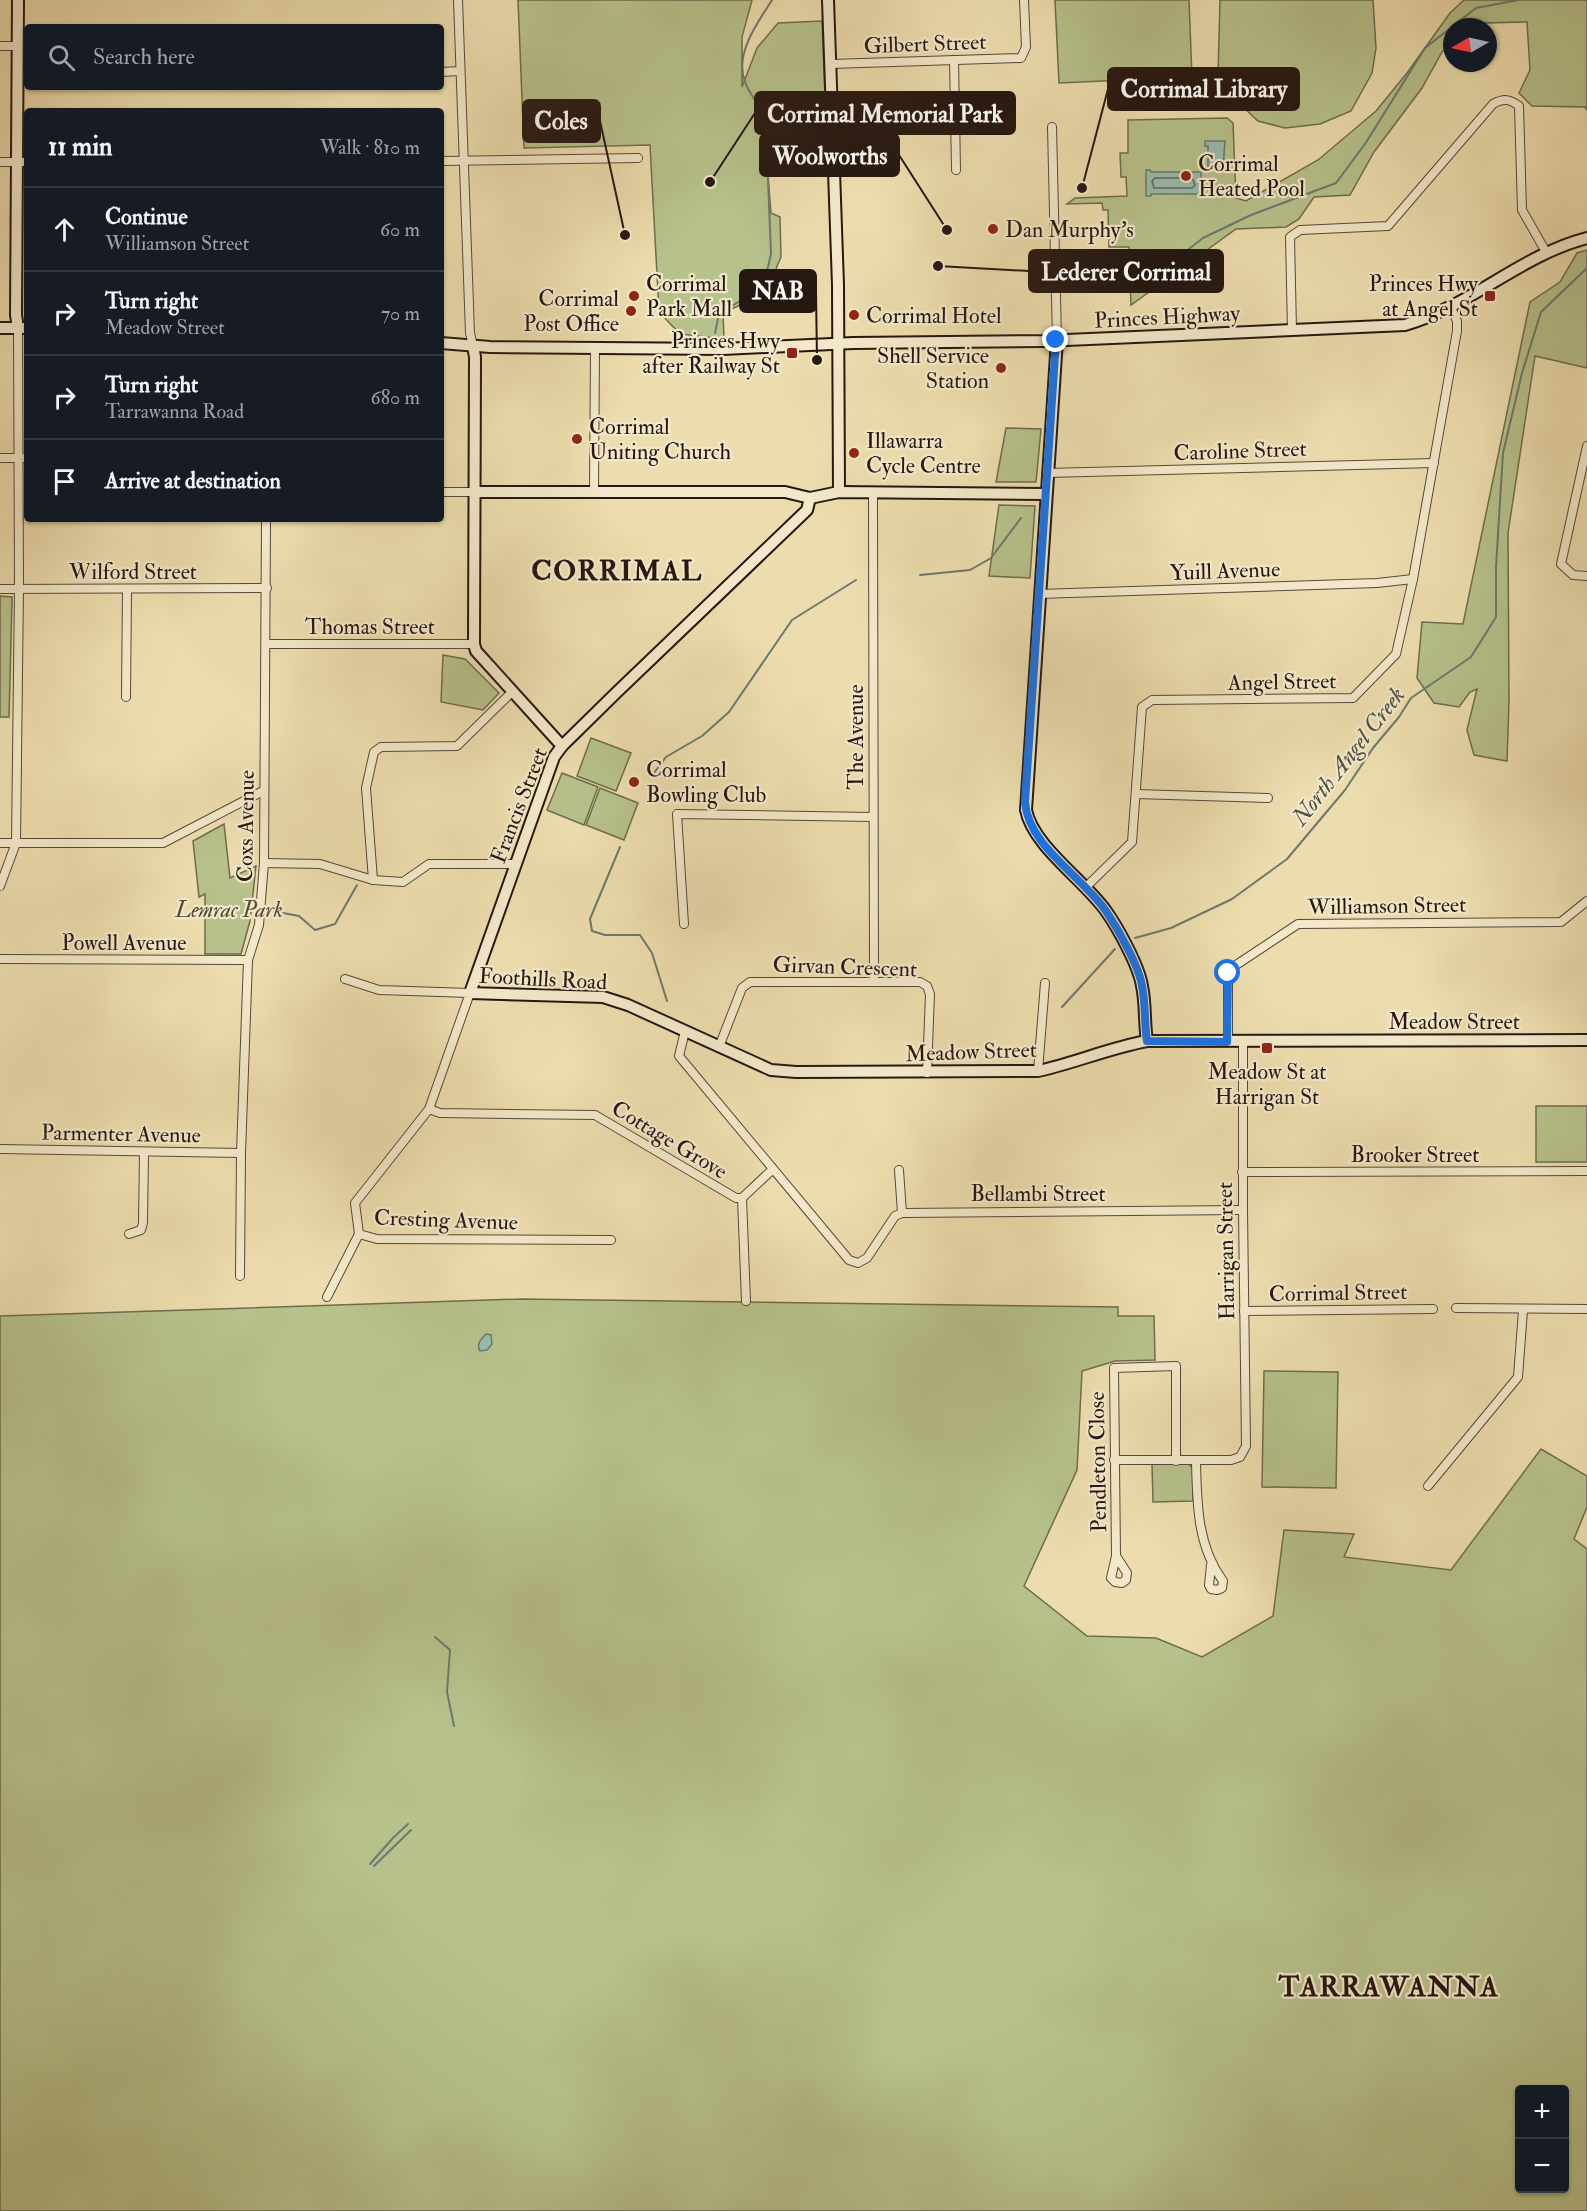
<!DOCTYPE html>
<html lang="en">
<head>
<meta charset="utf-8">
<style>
	:root { --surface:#171b24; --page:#242831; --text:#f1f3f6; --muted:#9ea1a6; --line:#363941 }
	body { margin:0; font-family:"IM FELL Double Pica",serif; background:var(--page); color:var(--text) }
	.controls { position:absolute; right:18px; bottom:18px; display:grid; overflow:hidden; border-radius:6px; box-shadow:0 2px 4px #0004 }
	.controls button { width:54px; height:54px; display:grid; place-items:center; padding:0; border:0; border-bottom:2px solid var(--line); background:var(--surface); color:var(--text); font:30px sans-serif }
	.compass { position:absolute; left:1443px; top:18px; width:54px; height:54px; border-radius:50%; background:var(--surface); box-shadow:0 2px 4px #0004; rotate:261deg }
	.stop { position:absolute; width:18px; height:18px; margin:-14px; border:4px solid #1a73e8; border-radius:50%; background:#fff }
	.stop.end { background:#1a73e8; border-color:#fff; box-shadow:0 2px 6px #0008 }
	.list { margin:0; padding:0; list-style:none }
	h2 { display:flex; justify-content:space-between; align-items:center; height:78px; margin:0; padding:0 24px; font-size:26px }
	h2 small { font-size:20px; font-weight:400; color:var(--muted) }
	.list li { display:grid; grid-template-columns:39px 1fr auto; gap:18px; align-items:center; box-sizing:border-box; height:84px; padding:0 24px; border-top:2px solid var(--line) }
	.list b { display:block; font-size:22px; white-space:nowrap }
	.list p { margin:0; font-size:20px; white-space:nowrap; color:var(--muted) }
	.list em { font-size:20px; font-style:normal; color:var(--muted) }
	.icon { flex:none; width:33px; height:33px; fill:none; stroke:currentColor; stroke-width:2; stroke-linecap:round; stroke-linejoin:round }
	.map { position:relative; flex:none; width:1587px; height:2211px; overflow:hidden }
	.search { position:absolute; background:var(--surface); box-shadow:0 2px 4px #0004; left:24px; top:24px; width:420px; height:66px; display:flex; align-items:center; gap:15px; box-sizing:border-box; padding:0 21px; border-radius:6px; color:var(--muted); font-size:22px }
	.panel { position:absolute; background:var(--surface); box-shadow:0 2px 4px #0004; left:24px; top:108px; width:420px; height:414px; border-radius:6px }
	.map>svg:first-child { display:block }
	.green { fill:#b7c18b; stroke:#6e6c4e; stroke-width:1.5; fill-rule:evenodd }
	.water { fill:#99bbae; stroke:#6b796f; stroke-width:1.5 }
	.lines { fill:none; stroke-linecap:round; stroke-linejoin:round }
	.shore { stroke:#5f695f; stroke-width:1.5 }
	.stream { stroke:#6b796f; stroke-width:2 }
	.street-casing { stroke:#574838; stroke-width:10 }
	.secondary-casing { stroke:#251710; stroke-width:14 }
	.street { stroke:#f3e9ca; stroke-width:8 }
	.secondary { stroke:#f3e9ca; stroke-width:10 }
	.route { stroke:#1a73e8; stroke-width:8 }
	.poi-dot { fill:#8f2418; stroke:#f3e9ca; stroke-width:2 }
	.labels { text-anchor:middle; stroke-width:4.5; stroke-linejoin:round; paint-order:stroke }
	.street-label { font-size:22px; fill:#251710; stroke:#f3e9ca }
	.poi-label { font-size:22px; fill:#251710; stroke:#f3e9ca; text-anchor:start }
	.park-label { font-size:22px; font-style:italic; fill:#514a35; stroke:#f3e9ca }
	.water-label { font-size:24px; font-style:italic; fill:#4e5047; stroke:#f3e9ca }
	.district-label { font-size:28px; font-weight:bold; letter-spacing:1.5px; fill:#251710; stroke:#f3e9ca }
	.leader { fill:none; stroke:#251710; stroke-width:2 }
	.callout-dot { fill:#251710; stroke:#f3e9ca; stroke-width:2 }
	.callout { fill:#251710; stroke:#251710; stroke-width:2 }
	.callout-label { font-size:24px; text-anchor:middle; font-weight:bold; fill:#fff }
</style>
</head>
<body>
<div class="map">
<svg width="1587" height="2211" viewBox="0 0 1587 2211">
	<rect width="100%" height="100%" fill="#edddae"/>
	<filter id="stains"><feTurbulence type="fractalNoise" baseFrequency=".00333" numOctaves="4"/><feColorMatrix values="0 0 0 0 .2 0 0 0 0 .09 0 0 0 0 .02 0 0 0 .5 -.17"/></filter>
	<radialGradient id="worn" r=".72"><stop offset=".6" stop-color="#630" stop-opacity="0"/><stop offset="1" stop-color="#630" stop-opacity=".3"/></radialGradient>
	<g class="green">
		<path d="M518 0H752L742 37V87L757 48 778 23 822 21 827 149 766 151 771 213 780 217 781 257 777 266 774 278 778 279V293H766L723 313 724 339 680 334 659 312 650 145 524 148Z"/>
		<path d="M1055 0H1189L1192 77 1059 83Z"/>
		<path d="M1220 0H1373L1376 48 1372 73 1351 111 1320 124 1285 128 1258 121 1229 94 1218 76Z"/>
		<path d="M1464 0H1587V110L1585 107 1532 106 1519 93 1530 70 1527 22 1483 23 1477 27H1452V45L1442 52 1422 88 1374 152 1350 195 1314 197 1299 219 1286 227 1236 229 1131 305 1129 247H1109L1108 210H1103L1102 203 1067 204 1075 198 1127 196 1126 177H1121L1120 153H1128V120L1227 118 1233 123 1236 198 1246 201 1318 160 1376 111 1407 73 1450 13Z"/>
		<path d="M1587 250V368L1535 356 1508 533 1509 701 1507 761 1474 755 1467 730 1477 689 1470 692 1459 707 1434 703 1417 678 1422 622 1463 624 1530 302 1560 282 1577 253Z"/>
		<path d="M1006 428 1041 429 1036 482H996Z"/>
		<path d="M999 505 1035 506 1030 578 989 576Z"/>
		<path d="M0 596 12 597V600L9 717H0Z"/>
		<path d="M443 655 465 659 499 693 483 710 441 702Z"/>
		<path d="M591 738 631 753 616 791 577 776Z"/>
		<path d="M562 773 598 787 584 825 547 810Z"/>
		<path d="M600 788 638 803 624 840 586 825Z"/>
		<path d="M224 824 230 878 256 866 250 921 241 954H205V894L199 897 193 841Z"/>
		<rect x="1536" y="1106" width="51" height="56"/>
		<path d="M521 1299 1118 1307V1316H1154L1155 1360 1115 1361 1082 1371 1077 1470 1024 1586 1087 1636 1156 1638 1202 1657 1273 1616 1284 1530 1354 1534 1344 1557 1451 1570 1541 1449 1587 1476V1507L1574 1539 1587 1549V2211H0V1316ZM1520 2090H1564V2188H1520Z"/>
		<path d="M1264 1371 1338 1372 1336 1488 1262 1487Z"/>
		<path d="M1152 1464H1189L1193 1469V1501L1153 1502Z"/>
	</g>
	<g class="water">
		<path d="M1205 141H1225L1223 169H1208V146H1205Z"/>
		<path d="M1146 170H1150L1151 172H1201V194H1151V196H1146Z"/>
		<path d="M486 1334 491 1335 492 1344 487 1350 480 1351C476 1344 481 1339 486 1334Z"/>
	</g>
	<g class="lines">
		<path class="shore" d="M1155 178H1192L1195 185 1192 188H1154L1152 181Z"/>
		<g class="stream">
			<path d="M1136 290 1203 238 1251 215 1336 183 1365 144 1425 48 1476 8 1518 0"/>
			<path d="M715 333 719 314 756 291 762 283 768 267 771 254 767 154C768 148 771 142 771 136 770 115 752 101 745 82 734 54 758 22 772 0"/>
			<path d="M920 575 970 570 991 558 1021 518"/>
			<path d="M654 773 666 757 702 736 729 712 792 620 856 580"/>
			<path d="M620 847 590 919 592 931 605 935H640L652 953 667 1001"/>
			<path d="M272 911 299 916 315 930 335 924 357 885"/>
			<path d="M1135 938 1171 928 1232 899 1287 859 1345 790 1373 748 1399 717 1411 698 1471 657 1496 617V567L1503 453 1522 373 1541 312 1587 268"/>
			<path d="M1062 1007 1115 949"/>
			<path d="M435 1637 450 1650 447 1692 454 1726"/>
			<path d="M370 1864 393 1838 408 1824"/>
			<path d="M374 1866 411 1830"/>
		</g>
		<g class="street-casing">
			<g id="street">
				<path d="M458 0 470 333 473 346"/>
				<path d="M0 46H17"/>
				<path d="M954 60 956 170"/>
				<path d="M831 64 1021 58 1026 47 1024 0"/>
				<path d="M441 72 460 71"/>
				<path d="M1052 127 1057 340"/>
				<path d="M441 161 638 158"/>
				<path d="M0 162H27"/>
				<path d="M1292 330 1290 237 1300 230 1388 226 1493 104C1504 98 1510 99 1519 106L1522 210 1546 252"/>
				<path d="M1587 446 1561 564 1573 575 1587 576"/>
				<path d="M0 458H27"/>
				<path d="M1047 473 1434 463"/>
				<path d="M441 492H473"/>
				<path d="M594 492 595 347"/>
				<path d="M873 493 874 980"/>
				<path d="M0 589 267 588"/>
				<path d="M1039 594 1377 583 1413 579"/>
				<path d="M266 644H474"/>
				<path d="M126 697 127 589"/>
				<path d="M1136 794 1268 798"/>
				<path d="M0 843H163L263 791"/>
				<path d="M264 863 320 864 373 880 403 882 429 864H516"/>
				<path d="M373 880 366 788 374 752 381 747 457 746 512 692"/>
				<path d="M0 886 16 843 19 589 18 328"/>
				<path d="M1086 887 1132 842 1142 707 1152 700 1353 698 1396 654 1413 579 1457 331V321L1451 307"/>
				<path d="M684 924 677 814 873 817"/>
				<path d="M0 959 248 960"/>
				<path d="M345 979 379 990 470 993 429 1109 355 1203 359 1234 377 1239 611 1240"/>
				<path d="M685 1031 679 1056 849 1260 858 1263 867 1258 895 1216 902 1213 1243 1210"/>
				<path d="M1228 1042V978L1230 969 1298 924 1561 922 1587 901"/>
				<path d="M719 1047 742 988 750 982H920L927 986 930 994 927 1073"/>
				<path d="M1038 1071 1045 983"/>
				<path d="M429 1109 440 1113 595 1115 736 1198H742L773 1169"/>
				<path d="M0 1149 241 1153"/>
				<path d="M899 1170 902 1213"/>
				<path d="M1242 1172 1587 1171"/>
				<path d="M742 1198 746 1301"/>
				<path d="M129 1234 141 1230 143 1223 144 1152"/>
				<path d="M240 1276 241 1153 248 960 259 925 264 863 266 519"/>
				<path d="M327 1297 359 1234"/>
				<path d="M1456 1308 1587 1309"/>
				<path d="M1244 1311 1433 1309"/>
				<path d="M1114 1460H1231L1240 1457 1246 1446 1243 1210V1042"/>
				<path d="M1196 1461C1197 1503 1197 1546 1223 1581L1222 1588 1217 1590 1211 1589 1209 1585 1211 1565"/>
				<path d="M1428 1486 1518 1377 1523 1310"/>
				<path d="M1116 1556 1111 1578 1115 1582 1122 1583 1126 1580 1127 1573 1116 1556 1114 1368 1176 1366V1461"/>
			</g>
		</g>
		<g class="secondary-casing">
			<g id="secondary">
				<path d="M18 0 16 315 18 328"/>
				<path d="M828 0 838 285 839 492"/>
				<path d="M0 328H27"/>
				<path d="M1057 340 1026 810C1033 846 1084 880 1106 911 1118 928 1139 966 1142 986 1146 1004 1144 1023 1147 1041"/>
				<path d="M441 343 490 347 723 349 853 343 1044 341 1405 325C1471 306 1521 255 1587 238"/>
				<path d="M473 346 475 357 474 644 476 651 562 746"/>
				<path d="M473 492H785L810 498 839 492 1046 494"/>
				<path d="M810 498 807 510 617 692 562 746 554 757 470 993 603 997 628 1005 771 1070 796 1072 1038 1071C1075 1063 1109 1048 1147 1041L1587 1040"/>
			</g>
		</g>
		<use href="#street" class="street"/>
		<use href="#secondary" class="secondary"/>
	</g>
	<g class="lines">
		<path class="route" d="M1056 340 1025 802C1028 846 1082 876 1106 911 1118 929 1139 966 1142 986 1146 1004 1144 1023 1147 1041L1227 1042 1228 973"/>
	</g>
	<g class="poi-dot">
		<circle cx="1186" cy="176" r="6"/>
		<circle cx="993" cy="229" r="6"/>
		<circle cx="634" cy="296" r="6"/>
		<rect x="1484" y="290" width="12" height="12" rx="3"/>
		<circle cx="631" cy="311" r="6"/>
		<circle cx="854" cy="315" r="6"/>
		<rect x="786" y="347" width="12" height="12" rx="3"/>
		<circle cx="1001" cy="368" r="6"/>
		<circle cx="577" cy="439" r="6"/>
		<circle cx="854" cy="453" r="6"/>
		<circle cx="634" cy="782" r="6"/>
		<rect x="1261" y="1042" width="12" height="12" rx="3"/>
	</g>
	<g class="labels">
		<g class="street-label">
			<text transform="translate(925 43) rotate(-2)" y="8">Gilbert Street</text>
			<text transform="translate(1167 316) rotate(-3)" y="8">Princes Highway</text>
			<text transform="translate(1240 450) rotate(-2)" y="8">Caroline Street</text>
			<text transform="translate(1225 570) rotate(-2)" y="8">Yuill Avenue</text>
			<text x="133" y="579">Wilford Street</text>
			<text x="370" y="634">Thomas Street</text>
			<text transform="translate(1282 681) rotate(-1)" y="8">Angel Street</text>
			<text transform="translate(855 737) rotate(-90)" y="8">The Avenue</text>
			<text transform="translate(518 805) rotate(-69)" y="8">Francis Street</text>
			<text transform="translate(245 826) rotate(-89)" y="8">Coxs Avenue</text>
			<text transform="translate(1387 905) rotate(-1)" y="8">Williamson Street</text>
			<text x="124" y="950">Powell Avenue</text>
			<text transform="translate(845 966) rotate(2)" y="8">Girvan Crescent</text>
			<text transform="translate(543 978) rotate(3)" y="8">Foothills Road</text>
			<text x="1454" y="1029">Meadow Street</text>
			<text transform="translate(971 1051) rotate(-2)" y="8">Meadow Street</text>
			<text transform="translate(121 1133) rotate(1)" y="8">Parmenter Avenue</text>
			<text transform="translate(670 1139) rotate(31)" y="8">Cottage Grove</text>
			<text x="1415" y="1162">Brooker Street</text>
			<text x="1038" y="1201">Bellambi Street</text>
			<text transform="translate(446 1219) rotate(2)" y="8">Cresting Avenue</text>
			<text transform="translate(1225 1251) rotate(-91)" y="8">Harrigan Street</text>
			<text transform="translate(1338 1292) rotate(-1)" y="8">Corrimal Street</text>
			<text transform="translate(1097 1462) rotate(-91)" y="8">Pendleton Close</text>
		</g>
		<g class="poi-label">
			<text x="1198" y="171">Corrimal<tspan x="1198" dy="25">Heated Pool</tspan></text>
			<text x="1005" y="237">Dan Murphy's</text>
			<text x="646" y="291">Corrimal<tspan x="646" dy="25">Park Mall</tspan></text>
			<text x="1478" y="291" text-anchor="end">Princes Hwy<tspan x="1478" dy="25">at Angel St</tspan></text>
			<text x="619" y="306" text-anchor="end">Corrimal<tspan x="619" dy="25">Post Office</tspan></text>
			<text x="866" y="323">Corrimal Hotel</text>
			<text x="780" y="348" text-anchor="end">Princes Hwy<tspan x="780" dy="25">after Railway St</tspan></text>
			<text x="989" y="363" text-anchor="end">Shell Service<tspan x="989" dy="25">Station</tspan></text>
			<text x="589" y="434">Corrimal<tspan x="589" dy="25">Uniting Church</tspan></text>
			<text x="866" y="448">Illawarra<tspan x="866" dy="25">Cycle Centre</tspan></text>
			<text x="646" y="777">Corrimal<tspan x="646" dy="25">Bowling Club</tspan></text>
			<text x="1267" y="1079" text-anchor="middle">Meadow St at<tspan x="1267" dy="25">Harrigan St</tspan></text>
		</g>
		<g class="park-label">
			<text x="229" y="917">Lemrac Park</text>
		</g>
		<g class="water-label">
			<text transform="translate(1348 756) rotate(-52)" y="8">North Angel Creek</text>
		</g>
		<g class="district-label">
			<text x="617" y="580">CORRIMAL</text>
			<text x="1389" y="1996">TARRAWANNA</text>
		</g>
	</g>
	<path class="leader" d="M1082 188L1108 89M710 182L755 113M625 235L600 121M947 230L899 155M938 266L1029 271M817 360L816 291"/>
	<g class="callout-dot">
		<circle cx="1082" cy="188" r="6"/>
		<circle cx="710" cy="182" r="6"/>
		<circle cx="625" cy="235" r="6"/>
		<circle cx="947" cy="230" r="6"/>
		<circle cx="938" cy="266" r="6"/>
		<circle cx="817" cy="360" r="6"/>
	</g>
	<g class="callout">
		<rect x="1108" y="68" width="191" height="42" rx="6"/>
		<rect x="755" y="92" width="260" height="42" rx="6"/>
		<rect x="523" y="100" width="77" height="42" rx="6"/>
		<rect x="760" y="134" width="139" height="42" rx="6"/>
		<rect x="1029" y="250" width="194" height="42" rx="6"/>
		<rect x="740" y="270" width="76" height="42" rx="6"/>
	</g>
	<g class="callout-label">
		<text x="1204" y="97">Corrimal Library</text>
		<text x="885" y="122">Corrimal Memorial Park</text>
		<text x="561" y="129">Coles</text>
		<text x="830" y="164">Woolworths</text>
		<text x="1126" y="280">Lederer Corrimal</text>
		<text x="778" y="299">NAB</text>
	</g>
	<rect width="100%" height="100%" filter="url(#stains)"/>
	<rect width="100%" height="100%" fill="url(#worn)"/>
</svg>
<div class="controls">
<button>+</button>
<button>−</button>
</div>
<svg class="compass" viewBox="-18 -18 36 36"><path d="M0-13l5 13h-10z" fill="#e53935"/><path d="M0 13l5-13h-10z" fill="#9ea1a6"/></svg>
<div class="stop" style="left:1228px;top:973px"></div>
<div class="stop end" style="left:1056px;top:340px"></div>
<div class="search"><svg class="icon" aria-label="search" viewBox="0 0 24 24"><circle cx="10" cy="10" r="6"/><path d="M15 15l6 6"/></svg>Search here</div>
<section class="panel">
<h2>11 min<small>Walk · 810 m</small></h2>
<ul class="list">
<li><svg class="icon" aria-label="ahead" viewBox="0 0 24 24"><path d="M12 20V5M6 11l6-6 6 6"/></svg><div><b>Continue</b><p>Williamson Street</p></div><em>60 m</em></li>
<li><svg class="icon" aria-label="right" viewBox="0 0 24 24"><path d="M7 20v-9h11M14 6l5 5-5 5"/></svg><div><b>Turn right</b><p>Meadow Street</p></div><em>70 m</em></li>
<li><svg class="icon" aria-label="right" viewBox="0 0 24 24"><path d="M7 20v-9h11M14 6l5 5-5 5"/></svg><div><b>Turn right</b><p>Tarrawanna Road</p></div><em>680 m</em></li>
<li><svg class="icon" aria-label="arrive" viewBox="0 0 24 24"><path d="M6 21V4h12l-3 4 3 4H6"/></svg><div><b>Arrive at destination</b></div></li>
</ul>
</section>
</div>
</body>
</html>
